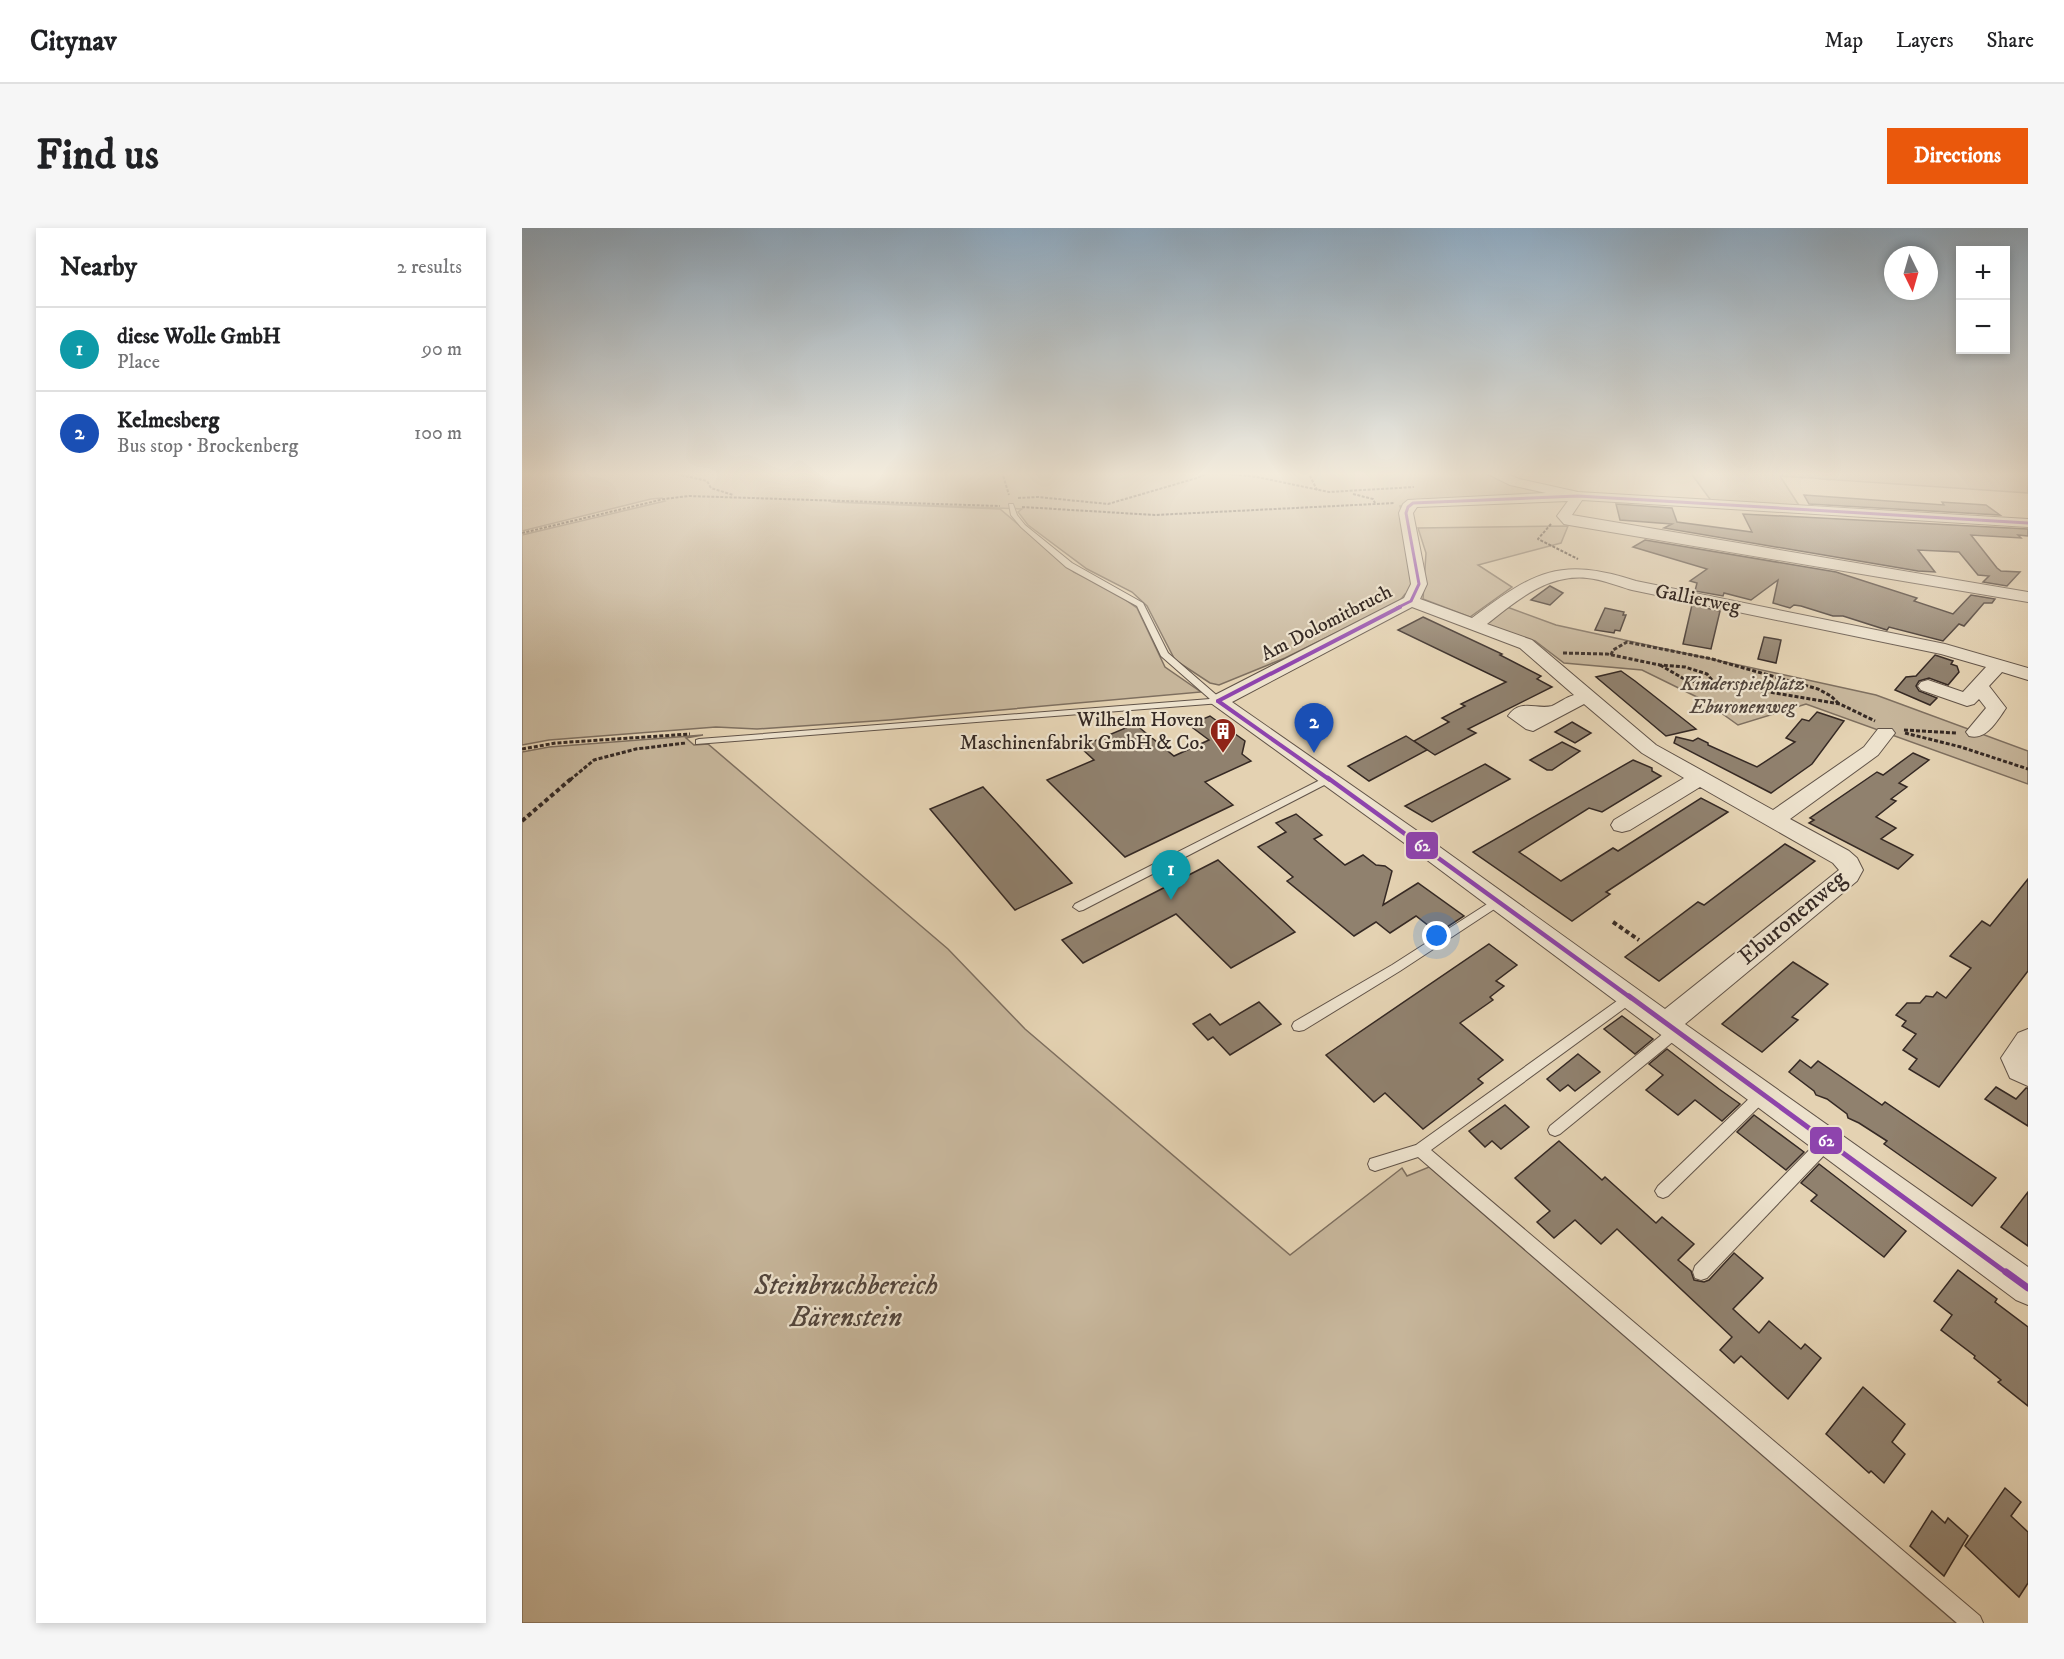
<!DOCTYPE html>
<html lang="en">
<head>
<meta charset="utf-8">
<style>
	:root { --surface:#fff; --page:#f6f6f6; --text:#202124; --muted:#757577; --line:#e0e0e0; --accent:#ea580c }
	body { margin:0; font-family:"IM FELL DW Pica",serif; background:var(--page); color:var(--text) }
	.controls { position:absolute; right:18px; top:18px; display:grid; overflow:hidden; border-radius:0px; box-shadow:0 3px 9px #0003 }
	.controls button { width:54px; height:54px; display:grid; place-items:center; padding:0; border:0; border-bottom:2px solid var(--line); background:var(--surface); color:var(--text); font:30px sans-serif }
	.compass { position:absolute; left:1362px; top:18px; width:54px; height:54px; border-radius:50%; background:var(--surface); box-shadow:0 3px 9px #0003; rotate:175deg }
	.you { position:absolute; left:915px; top:708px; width:21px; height:21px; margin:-15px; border:4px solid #fff; border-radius:50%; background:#1a73e8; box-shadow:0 0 0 9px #1a73e833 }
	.badge { display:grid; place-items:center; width:39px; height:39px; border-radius:50%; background:var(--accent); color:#fff; font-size:20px; font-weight:700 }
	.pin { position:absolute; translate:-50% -50px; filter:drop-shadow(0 2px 3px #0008) }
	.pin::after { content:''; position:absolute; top:32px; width:21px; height:18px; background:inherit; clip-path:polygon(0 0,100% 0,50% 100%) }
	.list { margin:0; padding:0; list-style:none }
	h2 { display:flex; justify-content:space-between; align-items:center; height:78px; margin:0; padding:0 24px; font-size:26px }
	h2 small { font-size:20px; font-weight:400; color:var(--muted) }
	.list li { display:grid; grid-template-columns:39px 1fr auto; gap:18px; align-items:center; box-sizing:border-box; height:84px; padding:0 24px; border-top:2px solid var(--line) }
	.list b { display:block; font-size:22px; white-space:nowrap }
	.list p { margin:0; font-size:20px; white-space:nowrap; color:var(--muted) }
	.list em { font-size:20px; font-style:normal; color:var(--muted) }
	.map { position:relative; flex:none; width:1506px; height:1395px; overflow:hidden; border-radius:0px }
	header { display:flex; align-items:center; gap:36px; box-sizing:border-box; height:84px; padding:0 30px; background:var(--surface); border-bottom:2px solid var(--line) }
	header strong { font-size:28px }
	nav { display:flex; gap:33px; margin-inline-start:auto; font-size:21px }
	.intro { display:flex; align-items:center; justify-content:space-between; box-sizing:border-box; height:144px; padding:0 36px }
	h1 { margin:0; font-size:42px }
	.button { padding:15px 27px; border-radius:0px; background:var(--accent); color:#fff; font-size:21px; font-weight:700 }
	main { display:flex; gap:36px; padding:0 36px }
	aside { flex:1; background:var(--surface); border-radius:0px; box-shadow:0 3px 9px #0003 }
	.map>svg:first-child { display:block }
	.green { fill:#c6b59a; stroke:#7e6f5f; stroke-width:1.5 }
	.building { fill:#90816e; stroke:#352924; stroke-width:1.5 }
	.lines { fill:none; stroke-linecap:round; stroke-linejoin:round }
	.lane-casing { stroke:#615348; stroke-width:2 }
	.street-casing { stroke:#615348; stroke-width:2 }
	.path-far2 { stroke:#352924; stroke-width:2; stroke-dasharray:3 1.5; stroke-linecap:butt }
	.path-far1 { stroke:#352924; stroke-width:3; stroke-dasharray:4 2; stroke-linecap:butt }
	.path { stroke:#352924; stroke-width:4; stroke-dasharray:4.5 3; stroke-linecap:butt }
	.lane { fill:#ede2cd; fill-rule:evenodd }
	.street { fill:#ede2cd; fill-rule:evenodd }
	.bus-1-far4-casing { stroke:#ede2cd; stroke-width:6 }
	.bus-1-far3-casing { stroke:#ede2cd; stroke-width:8 }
	.bus-1-far2-casing { stroke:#ede2cd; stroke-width:9 }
	.bus-1-far1-casing { stroke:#ede2cd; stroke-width:10 }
	.bus-1-casing { stroke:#ede2cd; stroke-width:11 }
	.bus-1-far4 { stroke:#8e44ad; stroke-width:3 }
	.bus-1-far3 { stroke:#8e44ad; stroke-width:4 }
	.bus-1-far2 { stroke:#8e44ad; stroke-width:4.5 }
	.bus-1-far1 { stroke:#8e44ad; stroke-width:5 }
	.bus-1 { stroke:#8e44ad; stroke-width:7 }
	.labels { text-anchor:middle; stroke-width:4.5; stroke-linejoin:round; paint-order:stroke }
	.far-street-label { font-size:20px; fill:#352924; stroke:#ede2cd }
	.far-park-label { font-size:20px; font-style:italic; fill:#52453c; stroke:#ede2cd }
	.far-poi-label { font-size:20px; fill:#352924; stroke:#ede2cd; text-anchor:end }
	.street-label { font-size:24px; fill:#352924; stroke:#ede2cd }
	.near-park-label { font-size:28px; font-style:italic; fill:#52453c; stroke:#ede2cd }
	.line-badge { stroke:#ede2cd; stroke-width:2 }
	.badge-label { font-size:16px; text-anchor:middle; font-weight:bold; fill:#fff }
</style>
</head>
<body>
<header>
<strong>Citynav</strong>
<nav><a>Map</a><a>Layers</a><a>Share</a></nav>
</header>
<div class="intro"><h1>Find us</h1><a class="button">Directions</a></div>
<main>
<aside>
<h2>Nearby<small>2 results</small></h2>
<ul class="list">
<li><span class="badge" style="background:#0f9aa8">1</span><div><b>diese Wolle GmbH</b><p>Place</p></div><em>90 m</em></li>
<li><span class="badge" style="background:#1a4fb4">2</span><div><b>Kelmesberg</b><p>Bus stop · Brockenberg</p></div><em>100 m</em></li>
</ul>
</aside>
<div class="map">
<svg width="1506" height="1395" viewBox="0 0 1506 1395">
	<rect width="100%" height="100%" fill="#e4d2b2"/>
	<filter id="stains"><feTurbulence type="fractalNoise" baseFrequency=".00333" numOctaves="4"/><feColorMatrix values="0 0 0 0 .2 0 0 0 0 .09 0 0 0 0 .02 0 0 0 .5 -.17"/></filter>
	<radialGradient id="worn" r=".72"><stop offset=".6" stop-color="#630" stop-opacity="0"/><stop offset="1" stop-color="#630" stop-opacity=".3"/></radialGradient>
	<g class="green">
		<path d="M0 244H986L984 247 969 248 1044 268 1042 272 878 278 893 345 890 363 883 366 877 374 763 430 697 457 688 455 653 432 625 378 610 364 565 341 506 297 496 284 500 281 309 274 478 281 552 344 591 363 615 380 643 439 679 464 367 492 235 501 194 499 27 512 0 517V307L143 273 140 270 129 271 0 303Z"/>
		<path d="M1168 244H1506V265L1258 248 1278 279 1190 274Z"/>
		<path d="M1046 298 1039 315 956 337 990 359 948 389 901 371 904 325 896 300Z"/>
		<path d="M985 379 1034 397 1354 467 1506 523V556L1284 476 1216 497 1181 472 1120 442 1042 435 1013 413 960 396Z"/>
		<path d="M181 507 164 510 172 517 186 516 426 721 503 801 768 1027 880 940 885 948 907 939 1434 1395H0V524L27 519Z"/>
	</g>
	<g class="building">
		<path d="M1282 267 1422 277 1420 274 1464 277 1478 287 1287 276Z"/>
		<path d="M1094 276 1150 280 1155 294 1230 304 1221 286 1506 301V308L1496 307 1499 310 1449 307 1475 340 1479 343 1498 344 1485 358 1461 354 1467 348 1456 347 1437 324 1396 322 1413 344 1396 343 1142 300 1150 296 1098 292Z"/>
		<path d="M1123 312 1314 344 1395 370 1392 373 1431 386 1449 367 1473 371 1470 375H1462L1442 398 1437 396 1421 413 1367 399 1365 402 1321 388H1311L1279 378 1272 377 1268 380 1251 375 1256 352 1229 372 1202 365 1201 368 1173 363 1175 355 1168 353 1185 341 1111 319Z"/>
		<path d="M1028 358 1041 365 1028 377 1009 372Z"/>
		<path d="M1170 377 1198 383 1189 421 1161 416Z"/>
		<path d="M1083 380 1102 384 1101 387H1104L1098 403 1093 402 1092 405 1073 402Z"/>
		<path d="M901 389 980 426 978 427 1019 448 1015 451 1030 459 946 501 954 505 913 527 892 513 927 494 920 490 943 478 939 476 984 454 876 402Z"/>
		<path d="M1242 409 1259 412 1254 435 1236 431Z"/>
		<path d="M1413 427 1431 433 1429 436 1435 438 1437 444 1426 457 1407 450 1397 453 1394 458 1397 463 1415 470 1408 477 1373 462 1384 449 1394 448Z"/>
		<path d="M1099 443 1113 453 1174 501 1144 508 1074 449Z"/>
		<path d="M1295 484 1322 493 1290 536 1249 565 1152 515 1154 509 1171 513 1176 510 1186 515V517L1235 539 1273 514 1264 510 1280 491 1287 493Z"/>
		<path d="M688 488 723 513 720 526 729 533 683 554 711 577 603 629 525 552 572 532 558 519 613 496 652 528 687 512 667 497Z"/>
		<path d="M1050 494 1069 505 1053 515 1033 504Z"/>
		<path d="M884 508 905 522 847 553 826 538Z"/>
		<path d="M1040 514 1058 523 1030 542H1025L1008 532Z"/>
		<path d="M1391 525 1407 532 1377 555 1385 559 1369 571 1374 573 1354 589 1374 600 1359 611 1391 627 1376 641 1287 595 1292 592 1288 590 1355 544 1361 547Z"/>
		<path d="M1111 532 1130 540V543L1139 548 1080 584 1067 580 997 624 1039 653 1091 620 1096 623 1179 570 1206 584 1084 664 1088 666 1050 693 951 624Z"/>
		<path d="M963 536 988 551 910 594 883 578Z"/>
		<path d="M461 559 550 655 493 682 408 581Z"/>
		<path d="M774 586 800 607 792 611 823 637 841 627 854 637 863 638 870 643 861 677 896 655 942 688 916 705 894 688 868 705 854 694 832 708 765 653 771 649 736 619 764 604 754 595Z"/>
		<path d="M1263 616 1293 633 1137 753 1103 729 1176 674 1182 677Z"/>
		<path d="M696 632 773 704 709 740 654 686 561 735 540 712Z"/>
		<path d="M1506 651V743L1417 859 1387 841 1395 831 1381 822 1394 806 1380 798 1384 793 1374 787 1385 775H1398L1404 768 1411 769 1415 764 1424 770 1449 740 1428 728 1460 693 1468 698Z"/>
		<path d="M967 716 995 737 974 753 982 758 968 769 971 772 938 795 981 832 956 851 961 855 901 901 863 865 852 874 804 827Z"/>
		<path d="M1271 734 1306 756 1270 789 1276 792 1240 824 1200 796Z"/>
		<path d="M737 774 759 796 708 827 691 809 686 812 671 796 688 786 698 797Z"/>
		<path d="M1100 788 1131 811 1113 826 1082 801Z"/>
		<path d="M1145 821 1197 861 1218 876 1200 893 1173 872 1156 887 1124 862 1141 847 1127 836Z"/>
		<path d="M1056 826 1078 844 1053 863 1046 857 1038 863 1025 851Z"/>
		<path d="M1278 832 1289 840 1296 833 1360 877 1363 874 1474 950 1450 978 1362 916 1365 913 1337 895 1326 890 1325 886 1305 871 1294 867 1292 863 1267 844Z"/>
		<path d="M1474 859 1494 871 1504 860H1506V898L1463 871Z"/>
		<path d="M983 877 1007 899 979 921 970 913 963 919 947 903Z"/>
		<path d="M1232 887 1282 924 1264 942 1215 904Z"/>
		<path d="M1037 913 1080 952 1083 949 1134 995 1140 989 1172 1016 1156 1032 1169 1043 1172 1052 1182 1054 1187 1052 1212 1025 1241 1050 1211 1081 1237 1105 1247 1093 1279 1121 1283 1116 1299 1130 1266 1171 1219 1128 1212 1135 1198 1122 1210 1109 1095 1001 1079 1016 1053 992 1032 1010 1015 994 1028 983 993 950Z"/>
		<path d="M1297 936 1384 1003 1362 1029 1289 973 1295 967 1279 955Z"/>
		<path d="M1506 964V1018L1479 999Z"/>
		<path d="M1436 1042 1475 1071 1473 1074 1506 1099V1178L1476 1154 1479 1152 1452 1130 1453 1128 1419 1102 1430 1087 1412 1073Z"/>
		<path d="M1341 1159 1383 1196 1370 1214 1383 1226 1362 1255 1349 1243 1347 1245 1304 1206Z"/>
		<path d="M1483 1260 1499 1274 1489 1288 1506 1304V1355L1497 1369 1443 1318Z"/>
		<path d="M1410 1283 1423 1295 1426 1290 1446 1308 1422 1348 1388 1318Z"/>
	</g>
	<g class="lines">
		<g class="lane-casing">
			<g id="lane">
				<path d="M487 276H491L495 287 503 297 550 335 621 375 646 425 699 471V475L174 516V512L177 511 688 471 639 428 615 378 544 339 499 299 489 287Z"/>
				<path d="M806 548 810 549V553L561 682 557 683 551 679 553 676Z"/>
				<path d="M976 669 980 670 982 673 980 676 878 743 782 802 777 803 772 802 770 798 772 794 870 737Z"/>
				<path d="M1106 765 1111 766 1112 770 1111 774 909 922 1458 1388 1461 1395H1435L896 929 853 943 848 941 846 936 848 931 894 917Z"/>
				<path d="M1153 799 1158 800 1160 804 1158 808 1038 906 1033 908 1028 906 1026 902 1028 898 1148 800Z"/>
				<path d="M1240 861 1245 863 1247 867 1245 871 1146 968 1141 970 1136 968 1133 963 1136 958 1235 863Z"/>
				<path d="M1305 908 1310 909 1312 914 1310 919 1185 1050 1179 1052 1173 1050 1171 1044 1173 1038 1300 909Z"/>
			</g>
		</g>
		<g class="street-casing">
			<g id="street">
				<path d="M962 244H981L997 251 1056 264 1506 291V299L1060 272 1050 287 1506 364V374L1047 297 1042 296 1035 288 1046 273 895 279 891 285 905 356 898 371 950 390C1012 344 1037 328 1114 353L1423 416 1506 440V452L1480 444 1467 458 1484 480C1475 493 1464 513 1447 508L1444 504 1464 480 1457 471 1452 476 1445 478 1399 462 1396 458 1399 454 1406 452 1441 464 1464 439 1419 426 1110 362C1095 358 1080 351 1065 350 1025 346 994 373 965 396L1010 412 1134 517 1251 582 1342 519 1356 501H1370L1373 505 1356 527 1268 591 1327 623 1335 630 1341 642 1335 653 1163 796 1506 1039V1077L1494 1072 885 617 686 473 689 469 882 370 889 356 877 285 881 276 886 272 1024 265 988 257ZM890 379 998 420 1052 467C1044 469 1037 475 1030 478 1014 482 998 470 986 488L1004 501 1011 503 1062 476 1120 525 1162 550 1092 592 1089 597 1092 602 1100 604 1108 602 1178 559 1311 635 1317 642 1143 781 901 607 710 474Z"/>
				<path d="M1506 801V858L1488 850 1479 830 1496 805Z"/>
			</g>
		</g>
		<g class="path-far2">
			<path d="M146 244 185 253 189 260 211 267"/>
			<path d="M480 244 487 267"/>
			<path d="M690 244 735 249 807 264 892 259"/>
			<path d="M789 244 787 246 795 262"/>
			<path d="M831 266 851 271 853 275"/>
			<path d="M496 270 516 269 586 276 675 250 688 244"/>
			<path d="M500 279 633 287 873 275"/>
			<path d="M1029 296 1016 311 1056 331"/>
			<path d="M0 305 142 271 167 268 478 278"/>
		</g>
		<g class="path-far1">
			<path d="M1041 425 1085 426 1138 437 1163 439 1185 446 1194 457 1200 459 1235 462 1318 476 1353 493"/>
			<path d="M1089 427 1091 422 1105 414 1190 431 1296 461 1309 468 1317 476"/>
			<path d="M1138 437 1164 452 1193 457"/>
			<path d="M1382 502 1434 505"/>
			<path d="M1383 505 1439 519 1506 541"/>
			<path d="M0 521 34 515 168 506"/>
			<path d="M48 552 72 532 114 521 164 515"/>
		</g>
		<g class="path">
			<path d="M0 593 50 550"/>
			<path d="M1091 694 1117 712"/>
		</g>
		<use href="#lane" class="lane"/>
		<use href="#street" class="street"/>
		<g class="bus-1-far4-casing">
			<path id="bus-1-far4" d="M875 380 889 373 897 356 884 285 886 279 891 275 1056 268 1506 295"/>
		</g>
		<g class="bus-1-far3-casing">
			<g id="bus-1-far3">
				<path d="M696 473 808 552"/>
				<path d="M696 473 878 379"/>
			</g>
		</g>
		<g class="bus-1-far2-casing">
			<path id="bus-1-far2" d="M806 550 1109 770"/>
		</g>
		<g class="bus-1-far1-casing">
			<path id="bus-1-far1" d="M1107 768 1486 1046"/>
		</g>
		<g class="bus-1-casing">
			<path id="bus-1" d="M1484 1044 1506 1060"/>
		</g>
		<use href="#bus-1-far4" class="bus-1-far4"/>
		<use href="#bus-1-far3" class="bus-1-far3"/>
		<use href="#bus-1-far2" class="bus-1-far2"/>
		<use href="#bus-1-far1" class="bus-1-far1"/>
		<use href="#bus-1" class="bus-1"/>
	</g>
	<linearGradient id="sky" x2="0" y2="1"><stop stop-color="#8ea9bf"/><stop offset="0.56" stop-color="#f3ebdc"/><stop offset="1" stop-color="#f3ebdc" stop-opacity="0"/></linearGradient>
	<rect width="1506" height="439" fill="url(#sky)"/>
	<defs>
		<g id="building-pin" transform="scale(1.35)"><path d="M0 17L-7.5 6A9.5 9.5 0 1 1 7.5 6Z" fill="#8f2418" stroke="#ede2cd"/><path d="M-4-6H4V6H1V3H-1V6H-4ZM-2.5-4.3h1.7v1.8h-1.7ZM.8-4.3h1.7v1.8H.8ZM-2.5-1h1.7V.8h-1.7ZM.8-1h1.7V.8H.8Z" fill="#fff"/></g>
	</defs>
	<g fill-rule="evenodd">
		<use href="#building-pin" x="701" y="503"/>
	</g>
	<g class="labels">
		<g class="far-street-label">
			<text transform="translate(1176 370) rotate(11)" y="7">Gallierweg</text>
			<text transform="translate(804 394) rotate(-27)" y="7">Am Dolomitbruch</text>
		</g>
		<g class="far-park-label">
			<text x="1221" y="462">Kinderspielplatz<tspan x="1221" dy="23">Eburonenweg</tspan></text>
		</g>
		<g class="far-poi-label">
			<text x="682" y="498">Wilhelm Hoven<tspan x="682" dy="23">Maschinenfabrik GmbH &amp; Co.</tspan></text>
		</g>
		<g class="street-label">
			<text transform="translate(1270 689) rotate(-40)" y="8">Eburonenweg</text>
		</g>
		<g class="near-park-label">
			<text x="324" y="1066">Steinbruchbereich<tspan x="324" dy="32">Bärenstein</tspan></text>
		</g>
	</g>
	<g class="line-badge">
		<rect x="883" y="603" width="34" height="29" rx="6" fill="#8e44ad"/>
		<rect x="1287" y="898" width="34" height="29" rx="6" fill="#8e44ad"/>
	</g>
	<g class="badge-label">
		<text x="900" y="623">62</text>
		<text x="1304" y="918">62</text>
	</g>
	<rect width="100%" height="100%" filter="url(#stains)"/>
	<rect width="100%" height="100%" fill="url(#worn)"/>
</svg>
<div class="controls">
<button>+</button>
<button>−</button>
</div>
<svg class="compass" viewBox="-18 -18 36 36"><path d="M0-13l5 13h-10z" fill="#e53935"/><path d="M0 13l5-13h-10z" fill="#757577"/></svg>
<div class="you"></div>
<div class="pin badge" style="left:649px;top:672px;background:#0f9aa8">1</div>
<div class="pin badge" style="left:792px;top:525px;background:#1a4fb4">2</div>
</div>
</main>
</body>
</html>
